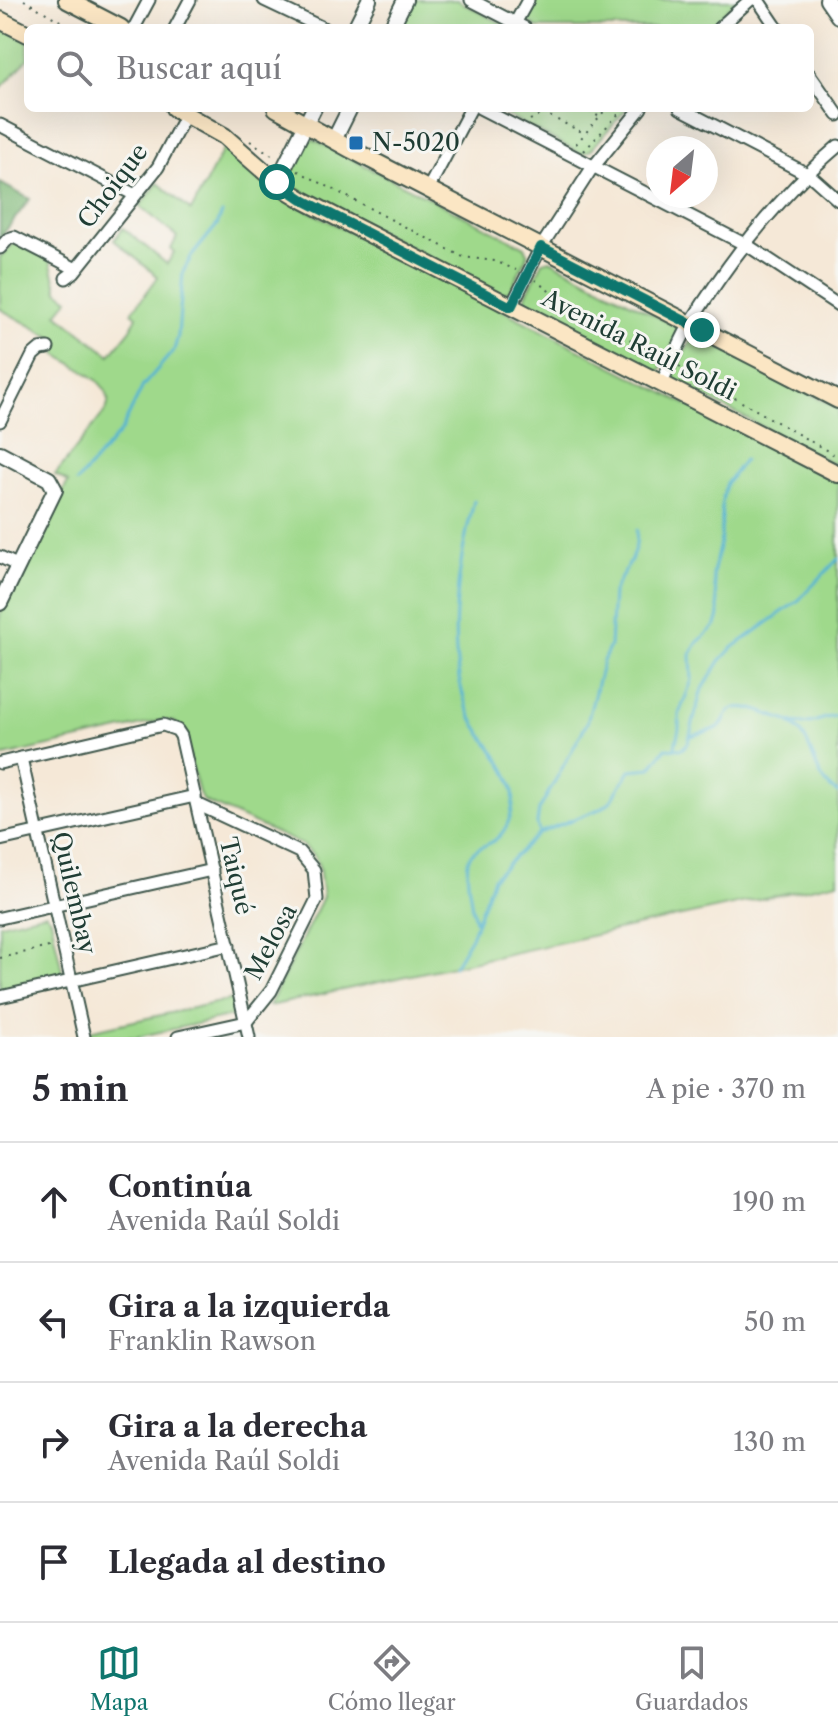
<!DOCTYPE html>
<html lang="es">
<head>
<meta charset="utf-8">
<style>
	:root { --surface:#fff; --page:#f2f2f3; --text:#2b2b33; --muted:#7c7c81; --line:#e1e1e2; --accent:#0f766e }
	body { margin:0; font-family:"Libre Caslon Text",serif; background:var(--page); color:var(--text) }
	.compass { position:absolute; left:646px; top:136px; width:72px; height:72px; border-radius:50%; background:var(--surface); box-shadow:0 8px 32px #0002; rotate:208deg }
	.stop { position:absolute; width:24px; height:24px; margin:-18px; border:6px solid #0f766e; border-radius:50%; background:#fff }
	.stop.end { background:#0f766e; border-color:#fff; box-shadow:0 2px 8px #0008 }
	.list { margin:0; padding:0; list-style:none }
	h2 { display:flex; justify-content:space-between; align-items:center; height:104px; margin:0; padding:0 32px; font-size:34px }
	h2 small { font-size:26px; font-weight:400; color:var(--muted) }
	.list li { display:grid; grid-template-columns:52px 1fr auto; gap:24px; align-items:center; box-sizing:border-box; height:120px; padding:0 32px; border-top:2px solid var(--line) }
	.list b { display:block; font-size:30px; white-space:nowrap }
	.list p { margin:0; font-size:26px; white-space:nowrap; color:var(--muted) }
	.list em { font-size:26px; font-style:normal; color:var(--muted) }
	.icon { flex:none; width:44px; height:44px; fill:none; stroke:currentColor; stroke-width:2; stroke-linecap:round; stroke-linejoin:round }
	.map { position:relative; flex:none; width:838px; height:1037px; overflow:hidden }
	.search { position:absolute; background:var(--surface); box-shadow:0 8px 32px #0002; left:24px; right:24px; top:24px; height:88px; display:flex; align-items:center; gap:20px; box-sizing:border-box; padding:0 28px; border-radius:12px; color:var(--muted); font-size:30px }
	.sheet { height:584px; background:var(--surface) }
	nav { display:flex; justify-content:space-around; align-items:center; box-sizing:border-box; height:112px; border-top:2px solid var(--line); background:var(--surface); font-size:22px; color:var(--muted) }
	nav a { display:grid; justify-items:center; gap:4px }
	nav .on { color:var(--accent) }
	.map>svg:first-child { display:block }
	.green { fill:#9fd98b; stroke:#5f8b60; stroke-width:2 }
	.forest { fill:#7fb977; stroke:#4f7b56; stroke-width:2 }
	.lines { fill:none; stroke-linecap:round; stroke-linejoin:round }
	.stream { stroke:#53b3d1; stroke-width:3 }
	.minor-casing { stroke:#3f574c; stroke-width:15 }
	.tertiary-casing { stroke:#3f574c; stroke-width:18 }
	.secondary-casing { stroke:#3f574c; stroke-width:20 }
	.path { stroke:#3f574c; stroke-width:2; stroke-dasharray:2 6; stroke-linecap:butt }
	.minor { stroke:#fff; stroke-width:11 }
	.tertiary { stroke:#fff; stroke-width:14 }
	.secondary { stroke:#fbe6c4; stroke-width:16 }
	.route { stroke:#0f766e; stroke-width:10 }
	.poi-dot { fill:#1f6fb2; stroke:#f6f6f2; stroke-width:3 }
	.labels { text-anchor:middle; stroke-width:6; stroke-linejoin:round; paint-order:stroke }
	.poi-label { font-size:24px; fill:#1f3d34; stroke:#f6f6f2; text-anchor:start }
	.street-label { font-size:24px; fill:#1f3d34; stroke:#f6f6f2 }
</style>
</head>
<body>
<div class="map">
<svg width="838" height="1037" viewBox="0 0 838 1037">
	<rect width="100%" height="100%" fill="#f6f6f2"/>
	<filter id="ink" filterUnits="userSpaceOnUse"><feTurbulence type="fractalNoise" baseFrequency=".0125" numOctaves="2"/><feDisplacementMap in="SourceGraphic" scale="16" xChannelSelector="R" yChannelSelector="G"/><feConvolveMatrix kernelMatrix="1 2 1 2 8 2 1 2 1" color-interpolation-filters="sRGB"/></filter>
	<filter id="wash" filterUnits="userSpaceOnUse"><feTurbulence type="fractalNoise" baseFrequency=".006" numOctaves="4" result="noise"/><feDisplacementMap in="SourceGraphic" scale="32" xChannelSelector="R" yChannelSelector="G"/><feGaussianBlur stdDeviation="1.8" result="paint"/><feColorMatrix in="noise" values="0 0 0 0 0 0 0 0 0 0 0 0 0 0 0 0 0 1.4 0 .05"/><feComposite in="paint" operator="in"/></filter>
	<g filter="url(#wash)">
		<rect width="100%" height="100%" fill="#f5e8d7"/>
		<g class="green">
			<path d="M413 0H457L501 23 505 28H398Z"/>
			<path d="M535 0H737L709 28H537L526 19Z"/>
			<path d="M0 27 28 41V59L0 89Z"/>
			<path d="M492 108H627L591 150 582 154Z"/>
			<path d="M309 140H315L525 247 528 254 510 291 501 294 289 185 290 176Z"/>
			<path d="M226 144 297 205 838 482V882L269 1006 323 897 319 866 315 857 303 845 204 801 199 793 182 728 174 722 164 720 0 757V614L68 482 55 475 106 410C119 384 73 366 56 354L58 346 53 338 0 309V257L15 242 50 261 58 291 69 299 57 314 110 355 131 329 137 316 132 312 158 277 114 240 123 228 167 264 174 252 171 249 177 237 140 206 158 183 191 211Z"/>
			<path d="M550 260 677 327 678 333 660 371H654L526 305V295L543 262Z"/>
			<path d="M693 336H697L838 408V466L674 381V374Z"/>
			<path d="M46 913 51 919 63 976 61 979 0 993V924Z"/>
			<path d="M233 999 235 1011 233 1016 137 1037H91L89 1031Z"/>
		</g>
		<path class="forest" d="M0 183 30 199 0 238Z"/>
		<g class="lines">
			<g class="stream">
				<path d="M77 482 121 431 143 386 174 350 178 336 183 272 191 257 217 225 222 213"/>
				<path d="M474 501C458 561 443 659 471 716 482 739 509 767 513 790 515 806 509 830 495 840 487 846 476 847 470 856 463 865 472 909 475 921"/>
				<path d="M790 723C817 740 810 777 838 793"/>
				<path d="M691 736 719 728C723 724 725 716 729 712 743 697 783 724 801 724 814 724 825 716 838 716"/>
				<path d="M675 746 679 729V714L692 680 691 654 697 643 716 625 719 615 713 574 721 538 722 501 726 484 744 460"/>
				<path d="M539 832 537 823 539 810 587 723 603 661 610 646 613 592 631 560 636 545 637 530"/>
				<path d="M454 966 471 937 493 878 539 833 602 808 611 801 630 770 651 768 666 748 682 749 688 743 701 692 720 661 731 649 799 600 838 559"/>
			</g>
		</g>
	</g>
	<g filter="url(#ink)">
		<g class="lines">
			<g class="minor-casing">
				<g id="minor">
					<path d="M264 0 323 28"/>
					<path d="M471 0 525 28"/>
					<path d="M758 0 777 28"/>
					<path d="M513 27 528 0"/>
					<path d="M134 28 149 0"/>
					<path d="M175 28 190 0"/>
					<path d="M719 28 750 0"/>
					<path d="M810 75 838 115"/>
					<path d="M480 108 750 247 838 305"/>
					<path d="M680 108 811 176 838 200"/>
					<path d="M0 125 135 195"/>
					<path d="M428 189 471 108"/>
					<path d="M0 248 8 239 14 237 76 269"/>
					<path d="M66 278 74 272 158 167 186 114"/>
					<path d="M511 307 541 247 590 171 641 108"/>
					<path d="M661 384C671 364 679 342 691 322 731 258 780 195 838 146"/>
					<path d="M0 421 33 355 40 349 48 348"/>
					<path d="M0 557 19 566"/>
					<path d="M21 758 84 1037"/>
					<path d="M0 763 163 725 177 730 181 736 249 1037"/>
					<path d="M0 840 195 796"/>
					<path d="M0 918 212 870"/>
					<path d="M0 997 229 945"/>
					<path d="M178 1037 246 1022 271 991 317 899 314 870 299 852 197 804"/>
				</g>
			</g>
			<g class="tertiary-casing">
				<g id="tertiary">
					<path d="M827 0 838 16"/>
					<path d="M355 28 369 0"/>
					<path d="M391 28 405 0"/>
					<path d="M334 140 350 108"/>
					<path d="M277 182 314 108"/>
					<path d="M0 453 49 479 55 490 0 603"/>
				</g>
			</g>
			<g class="secondary-casing">
				<g id="secondary">
					<path d="M67 0 121 28"/>
					<path d="M0 20 28 34"/>
					<path d="M174 108 224 136 282 187 305 201 838 474"/>
					<path d="M276 108 352 150 838 400"/>
				</g>
			</g>
			<g class="path">
				<path d="M24 0 72 28"/>
				<path d="M582 108 598 116"/>
				<path d="M543 113 584 133"/>
				<path d="M530 120 551 108"/>
				<path d="M250 141 275 157"/>
				<path d="M576 144 607 108"/>
				<path d="M584 151 624 108"/>
				<path d="M298 171 463 257 495 261 516 270"/>
				<path d="M535 280 571 308 663 357"/>
				<path d="M679 366 838 457"/>
				<path d="M0 958 53 946"/>
			</g>
			<use href="#minor" class="minor"/>
			<use href="#tertiary" class="tertiary"/>
			<use href="#secondary" class="secondary"/>
		</g>
	</g>
	<g class="lines" filter="url(#ink)">
		<path class="route" d="M277 182 305 201 511 307 541 247 702 330"/>
	</g>
	<rect class="poi-dot" x="348" y="135" width="16" height="16" rx="4"/>
	<g class="labels">
		<g class="poi-label">
			<text x="372" y="151">N-5020</text>
		</g>
		<g class="street-label">
			<text transform="translate(113 186) rotate(-53)" y="8">Choique</text>
			<text transform="translate(639 345) rotate(27)" y="8">Avenida Raúl Soldi</text>
			<text transform="translate(236 876) rotate(77)" y="8">Taiqué</text>
			<text transform="translate(74 893) rotate(77)" y="8">Quilembay</text>
			<text transform="translate(271 942) rotate(-62)" y="8">Melosa</text>
		</g>
	</g>
</svg>
<svg class="compass" viewBox="-18 -18 36 36"><path d="M0-13l5 13h-10z" fill="#e53935"/><path d="M0 13l5-13h-10z" fill="#7c7c81"/></svg>
<div class="stop" style="left:277px;top:182px"></div>
<div class="stop end" style="left:702px;top:330px"></div>
<div class="search"><svg class="icon" aria-label="search" viewBox="0 0 24 24"><circle cx="10" cy="10" r="6"/><path d="M15 15l6 6"/></svg>Buscar aquí</div>
</div>
<section class="sheet">
<h2>5 min<small>A pie · 370 m</small></h2>
<ul class="list">
<li><svg class="icon" aria-label="ahead" viewBox="0 0 24 24"><path d="M12 20V5M6 11l6-6 6 6"/></svg><div><b>Continúa</b><p>Avenida Raúl Soldi</p></div><em>190 m</em></li>
<li><svg class="icon" aria-label="left" viewBox="0 0 24 24"><path d="M17 20v-9H6M10 6l-5 5 5 5"/></svg><div><b>Gira a la izquierda</b><p>Franklin Rawson</p></div><em>50 m</em></li>
<li><svg class="icon" aria-label="right" viewBox="0 0 24 24"><path d="M7 20v-9h11M14 6l5 5-5 5"/></svg><div><b>Gira a la derecha</b><p>Avenida Raúl Soldi</p></div><em>130 m</em></li>
<li><svg class="icon" aria-label="arrive" viewBox="0 0 24 24"><path d="M6 21V4h12l-3 4 3 4H6"/></svg><div><b>Llegada al destino</b></div></li>
</ul>
</section>
<nav>
<a class="on"><svg class="icon" aria-label="map" viewBox="0 0 24 24"><path d="M3 6l6-2 6 2 6-2v14l-6 2-6-2-6 2zM9 4v14M15 6v14"/></svg>Mapa</a>
<a><svg class="icon" aria-label="directions" viewBox="0 0 24 24"><path d="M12 3l9 9-9 9-9-9zM9 14v-3h6M13 9l2 2-2 2"/></svg>Cómo llegar</a>
<a><svg class="icon" aria-label="saved" viewBox="0 0 24 24"><path d="M7 4h10v16l-5-4-5 4z"/></svg>Guardados</a>
</nav>
</body>
</html>
